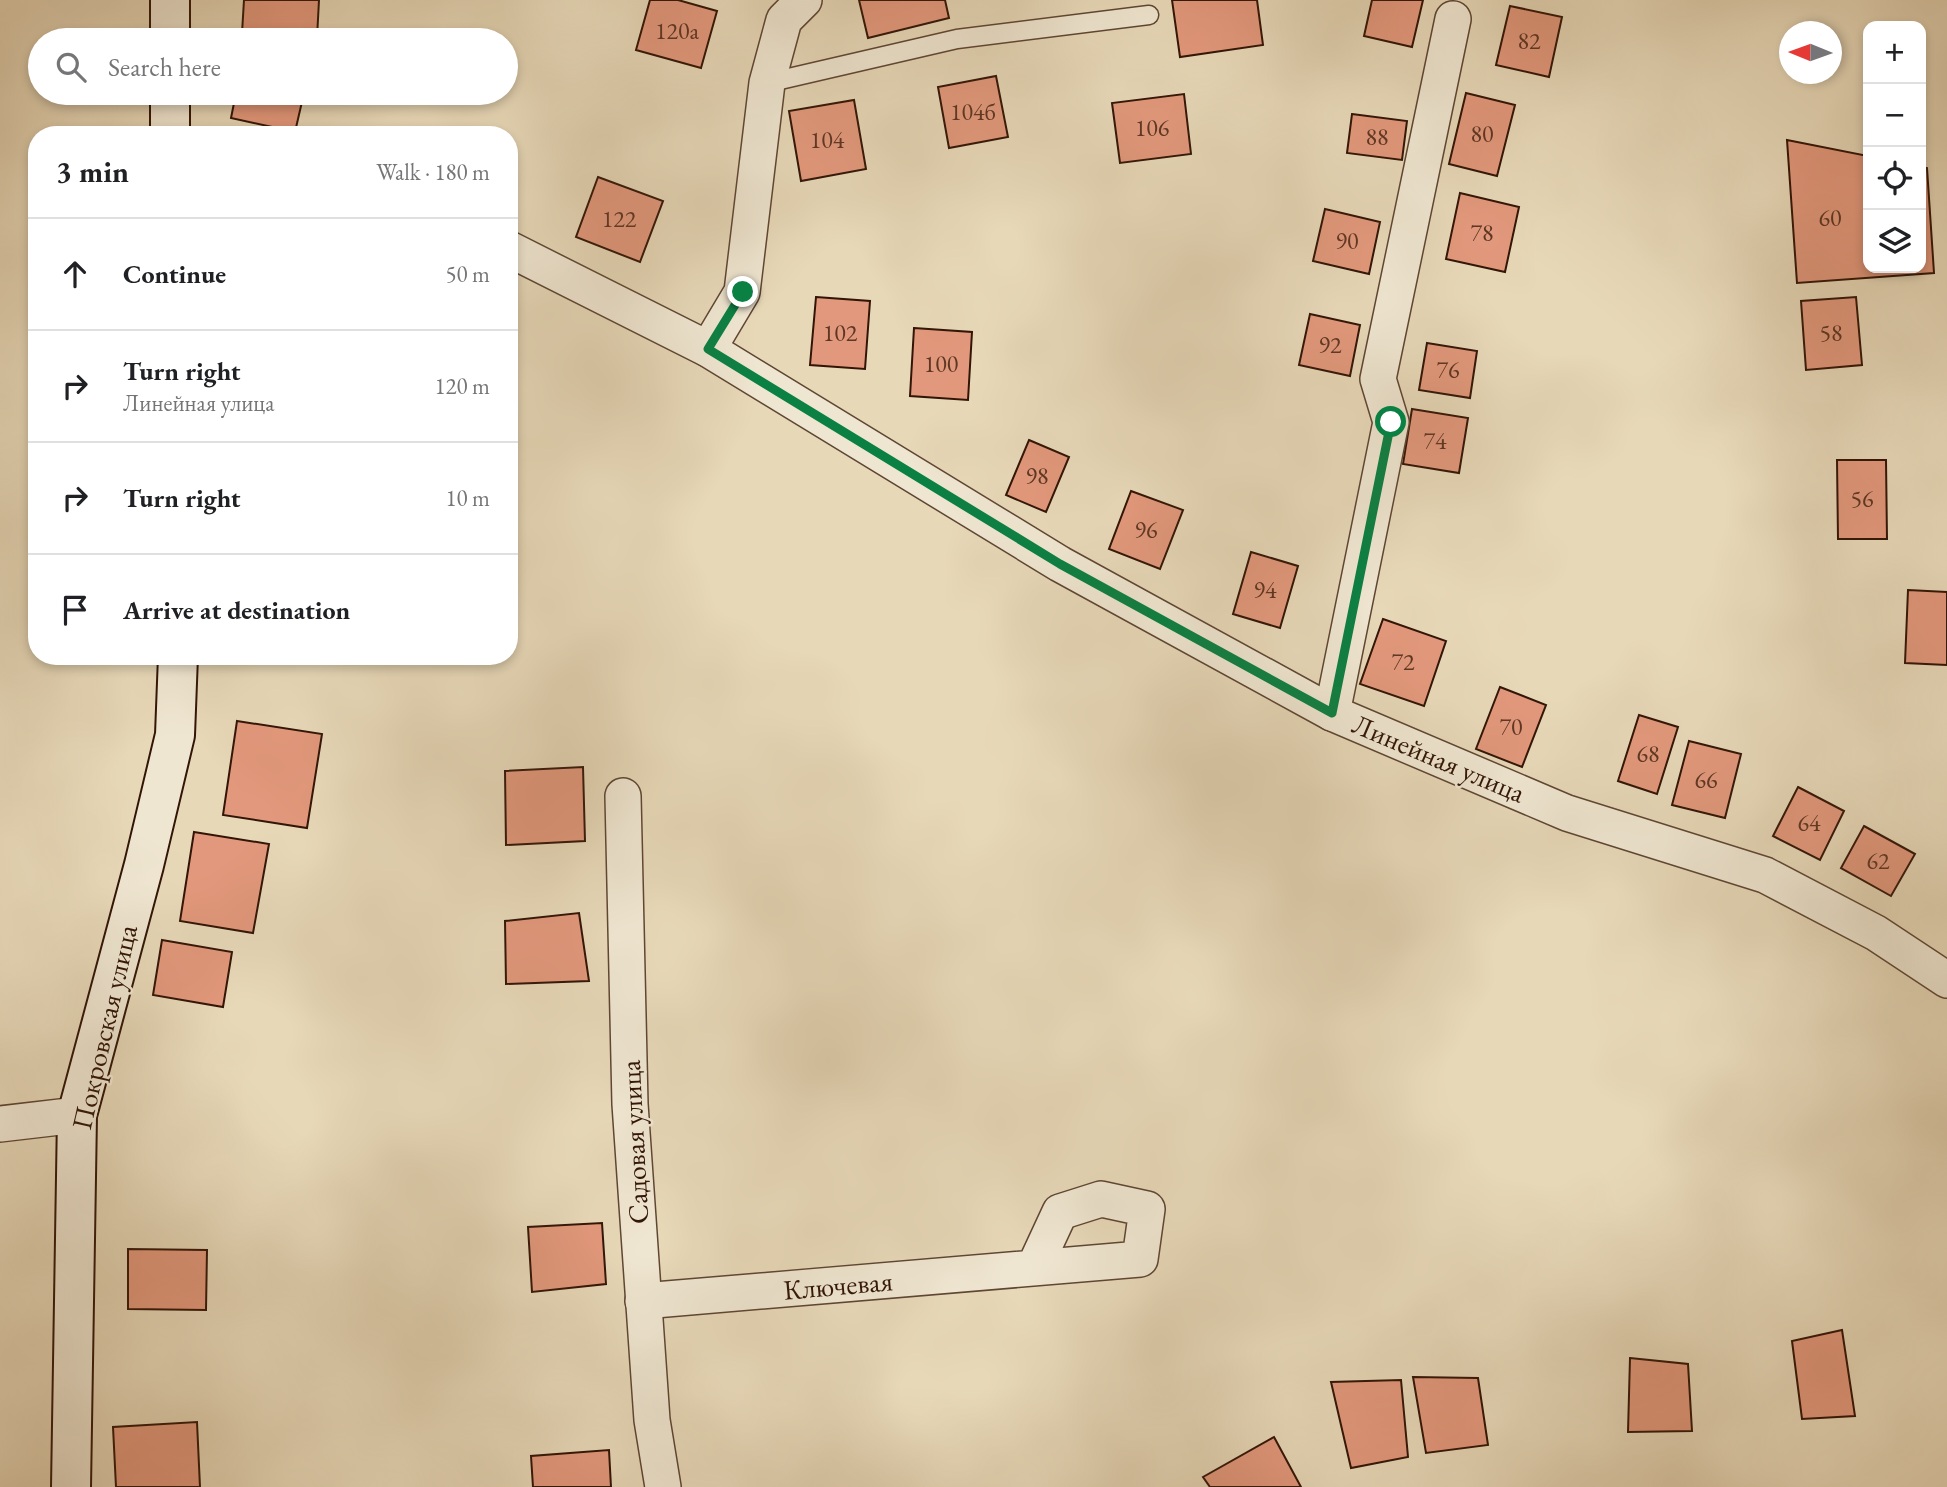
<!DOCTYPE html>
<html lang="en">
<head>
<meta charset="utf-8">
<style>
	:root { --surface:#fff; --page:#f2f2f2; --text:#202124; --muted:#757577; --line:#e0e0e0 }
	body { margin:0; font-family:"EB Garamond",serif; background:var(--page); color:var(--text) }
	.controls { position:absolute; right:21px; top:21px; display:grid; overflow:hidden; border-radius:14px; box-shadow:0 4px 10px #0003 }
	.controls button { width:63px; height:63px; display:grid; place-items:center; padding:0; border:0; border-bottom:2px solid var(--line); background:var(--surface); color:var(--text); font:35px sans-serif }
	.compass { position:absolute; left:1779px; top:21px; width:63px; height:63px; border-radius:50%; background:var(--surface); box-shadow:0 4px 10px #0003; rotate:271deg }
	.stop { position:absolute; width:21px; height:21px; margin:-16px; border:5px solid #0b8043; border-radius:50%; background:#fff }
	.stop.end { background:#0b8043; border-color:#fff; box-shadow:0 2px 7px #0008 }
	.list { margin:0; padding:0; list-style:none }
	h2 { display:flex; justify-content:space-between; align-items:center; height:91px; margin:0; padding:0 28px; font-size:30px }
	h2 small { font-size:23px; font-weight:400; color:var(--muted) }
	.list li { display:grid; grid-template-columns:46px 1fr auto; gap:21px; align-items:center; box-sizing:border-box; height:112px; padding:0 28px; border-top:2px solid var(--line) }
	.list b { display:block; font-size:26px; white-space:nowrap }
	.list p { margin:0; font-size:23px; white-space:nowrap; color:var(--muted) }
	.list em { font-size:23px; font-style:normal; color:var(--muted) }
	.icon { flex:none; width:38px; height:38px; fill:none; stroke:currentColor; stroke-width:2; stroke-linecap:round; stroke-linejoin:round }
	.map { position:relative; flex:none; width:1947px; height:1487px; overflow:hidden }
	.search { position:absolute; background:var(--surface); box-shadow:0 4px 10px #0003; left:28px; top:28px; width:490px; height:77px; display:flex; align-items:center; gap:18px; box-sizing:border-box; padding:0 24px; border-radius:38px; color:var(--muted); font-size:26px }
	.panel { position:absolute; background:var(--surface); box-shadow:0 4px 10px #0003; left:28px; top:126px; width:490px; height:539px; border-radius:28px }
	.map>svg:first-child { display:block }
	.building { fill:#e2987c; stroke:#321507; stroke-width:2 }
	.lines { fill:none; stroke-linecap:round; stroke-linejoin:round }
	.lane-casing { stroke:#5f4633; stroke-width:21 }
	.street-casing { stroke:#5f4633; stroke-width:38 }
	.secondary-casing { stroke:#321507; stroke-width:42 }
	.lane { stroke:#efe6d1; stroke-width:18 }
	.street { stroke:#efe6d1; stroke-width:35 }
	.secondary { stroke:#efe6d1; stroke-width:38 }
	.route { stroke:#0b8043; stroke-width:9 }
	.labels { text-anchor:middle; stroke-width:5; stroke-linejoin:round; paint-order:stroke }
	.number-label { font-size:24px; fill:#5e3624 }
	.street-label { font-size:28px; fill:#321507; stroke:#efe6d1 }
</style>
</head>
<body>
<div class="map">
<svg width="1947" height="1487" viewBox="0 0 1947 1487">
	<rect width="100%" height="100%" fill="#e7d8b8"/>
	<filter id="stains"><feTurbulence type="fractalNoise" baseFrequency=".00286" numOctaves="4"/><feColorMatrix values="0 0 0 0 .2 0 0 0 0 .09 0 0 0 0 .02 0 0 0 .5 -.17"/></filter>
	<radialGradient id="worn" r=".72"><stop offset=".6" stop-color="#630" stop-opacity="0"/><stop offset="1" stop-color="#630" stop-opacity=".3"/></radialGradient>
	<g class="building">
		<path d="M244 0H319L317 38 242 33Z"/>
		<path d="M650 0H678L717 11 701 68 636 50Z"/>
		<path d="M859 0H945L949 18 868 38Z"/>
		<path d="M1172 0H1257L1263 45 1180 57Z"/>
		<path d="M1372 0H1423L1412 47 1364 36Z"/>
		<path d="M1510 6 1562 17 1549 77 1496 65Z"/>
		<path d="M996 76 1008 137 949 148 938 87Z"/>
		<path d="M236 93H304L295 132 231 118Z"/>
		<path d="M1466 93 1515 105 1497 176 1449 164Z"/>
		<path d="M1184 94 1191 154 1120 163 1112 103Z"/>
		<path d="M854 100 866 169 801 181 789 111Z"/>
		<path d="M1352 114 1407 121 1402 160 1347 153Z"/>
		<path d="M1787 140 1868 156V268H1921V167L1927 168 1934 273 1797 283Z"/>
		<path d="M598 177 663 201 640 262 576 237Z"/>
		<path d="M1460 193 1519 207 1505 272 1446 259Z"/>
		<path d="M1325 209 1380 222 1369 274 1313 261Z"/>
		<path d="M816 297 870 301 865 369 810 365Z"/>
		<path d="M1856 297 1862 365 1806 370 1801 301Z"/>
		<path d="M1310 314 1360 325 1350 376 1299 365Z"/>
		<path d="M914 328 972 332 968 400 910 396Z"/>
		<path d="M1427 343 1477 351 1470 398 1419 390Z"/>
		<path d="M1412 409 1468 418 1459 473 1403 464Z"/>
		<path d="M1029 440 1069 457 1046 512 1006 495Z"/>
		<path d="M1837 460H1886L1887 539H1838Z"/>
		<path d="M1131 491 1183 510 1160 569 1109 549Z"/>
		<path d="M1251 552 1298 566 1280 628 1233 614Z"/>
		<path d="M1908 590 1947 592V665L1905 663Z"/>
		<path d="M1383 619 1446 641 1424 706 1360 684Z"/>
		<path d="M1500 687 1546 705 1522 767 1476 749Z"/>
		<path d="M1639 715 1678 727 1657 794 1618 781Z"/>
		<path d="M237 721 322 734 307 828 223 815Z"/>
		<path d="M1689 741 1741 754 1725 818 1672 805Z"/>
		<path d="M583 767 585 841 506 845 505 771Z"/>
		<path d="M1798 787 1844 811 1820 860 1773 836Z"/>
		<path d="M1864 826 1915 854 1891 896 1841 868Z"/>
		<path d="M194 832 269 844 253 933 180 921Z"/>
		<path d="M579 913 589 981 506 984 505 921Z"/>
		<path d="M162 940 232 952 223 1007 153 995Z"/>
		<path d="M602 1223 606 1284 532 1292 528 1227Z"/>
		<path d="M128 1249 207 1250 206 1310 128 1309Z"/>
		<path d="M1842 1330 1855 1416 1802 1419 1792 1341Z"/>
		<path d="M1630 1358 1688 1364 1692 1431 1628 1432Z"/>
		<path d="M1413 1377 1478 1378 1488 1445 1426 1453Z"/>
		<path d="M1401 1380 1408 1457 1351 1468 1331 1382Z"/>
		<path d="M197 1422 200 1487H116L113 1427Z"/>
		<path d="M1274 1437 1301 1487H1210L1203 1477Z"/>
		<path d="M609 1450 611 1487H533L531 1456Z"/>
	</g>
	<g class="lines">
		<g class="lane-casing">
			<path id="lane" d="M767 83 957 39 1149 15"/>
		</g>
		<g class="street-casing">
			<g id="street">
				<path d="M509 249 708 349 1060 564 1332 713 1567 813 1765 875 1876 933 1947 980"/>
				<path d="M708 349 742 292 767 83 784 20 804 0"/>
				<path d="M1332 713 1391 422 1378 379 1453 19"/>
				<path d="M623 796 630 1104 652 1420 663 1487"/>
				<path d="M0 1124 77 1115"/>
				<path d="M643 1301 1140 1259 1147 1209 1101 1199 1060 1212 1034 1268"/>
			</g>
		</g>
		<g class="secondary-casing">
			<g id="secondary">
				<path d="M170 40V0"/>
				<path d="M170 135V93"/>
				<path d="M71 1487 77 1115 144 865 175 735 178 656"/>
			</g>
		</g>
		<use href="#lane" class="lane"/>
		<use href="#street" class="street"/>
		<use href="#secondary" class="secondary"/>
	</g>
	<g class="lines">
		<path class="route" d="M743 292 708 349 1060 564 1332 713 1391 422"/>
	</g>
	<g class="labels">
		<g class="number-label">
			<text x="677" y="39">120а</text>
			<text x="1529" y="49">82</text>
			<text x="973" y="120">104б</text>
			<text x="1152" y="136">106</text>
			<text x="1482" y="142">80</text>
			<text x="1377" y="145">88</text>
			<text x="827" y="148">104</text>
			<text x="1830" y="226">60</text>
			<text x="619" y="227">122</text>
			<text x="1482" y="241">78</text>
			<text x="1347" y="249">90</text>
			<text x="840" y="341">102</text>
			<text x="1831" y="341">58</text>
			<text x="1330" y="353">92</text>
			<text x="941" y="372">100</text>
			<text x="1448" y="378">76</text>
			<text x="1435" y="449">74</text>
			<text x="1037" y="484">98</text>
			<text x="1862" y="507">56</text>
			<text x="1146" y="538">96</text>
			<text x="1265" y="598">94</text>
			<text x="1403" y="670">72</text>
			<text x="1511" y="735">70</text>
			<text x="1648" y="762">68</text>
			<text x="1706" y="788">66</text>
			<text x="1809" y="831">64</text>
			<text x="1878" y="869">62</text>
		</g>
		<g class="street-label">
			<text transform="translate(1439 758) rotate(23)" y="10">Линейная улица</text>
			<text transform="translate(104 1027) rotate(-77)" y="10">Покровская улица</text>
			<text transform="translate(634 1142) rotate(-93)" y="10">Садовая улица</text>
			<text transform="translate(838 1285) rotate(-5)" y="10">Ключевая</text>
		</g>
	</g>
	<rect width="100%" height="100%" filter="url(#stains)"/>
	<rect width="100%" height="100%" fill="url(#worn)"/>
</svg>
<div class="controls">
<button>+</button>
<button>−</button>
<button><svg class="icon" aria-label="locate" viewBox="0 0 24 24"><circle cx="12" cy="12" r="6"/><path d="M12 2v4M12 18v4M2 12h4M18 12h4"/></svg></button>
<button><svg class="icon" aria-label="layers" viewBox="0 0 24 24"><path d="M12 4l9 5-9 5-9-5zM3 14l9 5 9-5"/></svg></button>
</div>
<svg class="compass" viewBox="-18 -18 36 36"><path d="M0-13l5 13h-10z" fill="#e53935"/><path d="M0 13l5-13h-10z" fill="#757577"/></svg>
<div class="stop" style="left:1391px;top:422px"></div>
<div class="stop end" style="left:743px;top:292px"></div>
<div class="search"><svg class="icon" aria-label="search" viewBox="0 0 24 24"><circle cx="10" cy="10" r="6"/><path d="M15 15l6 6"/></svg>Search here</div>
<section class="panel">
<h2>3 min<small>Walk · 180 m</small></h2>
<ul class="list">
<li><svg class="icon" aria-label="ahead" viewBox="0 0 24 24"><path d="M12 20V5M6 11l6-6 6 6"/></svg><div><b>Continue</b></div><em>50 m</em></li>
<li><svg class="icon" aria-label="right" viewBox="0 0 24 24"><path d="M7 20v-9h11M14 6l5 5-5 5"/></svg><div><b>Turn right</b><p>Линейная улица</p></div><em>120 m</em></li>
<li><svg class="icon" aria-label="right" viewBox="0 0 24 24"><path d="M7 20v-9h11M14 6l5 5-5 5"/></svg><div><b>Turn right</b></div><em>10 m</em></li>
<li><svg class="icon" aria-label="arrive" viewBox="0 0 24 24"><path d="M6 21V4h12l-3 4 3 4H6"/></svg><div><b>Arrive at destination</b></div></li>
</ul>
</section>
</div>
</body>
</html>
